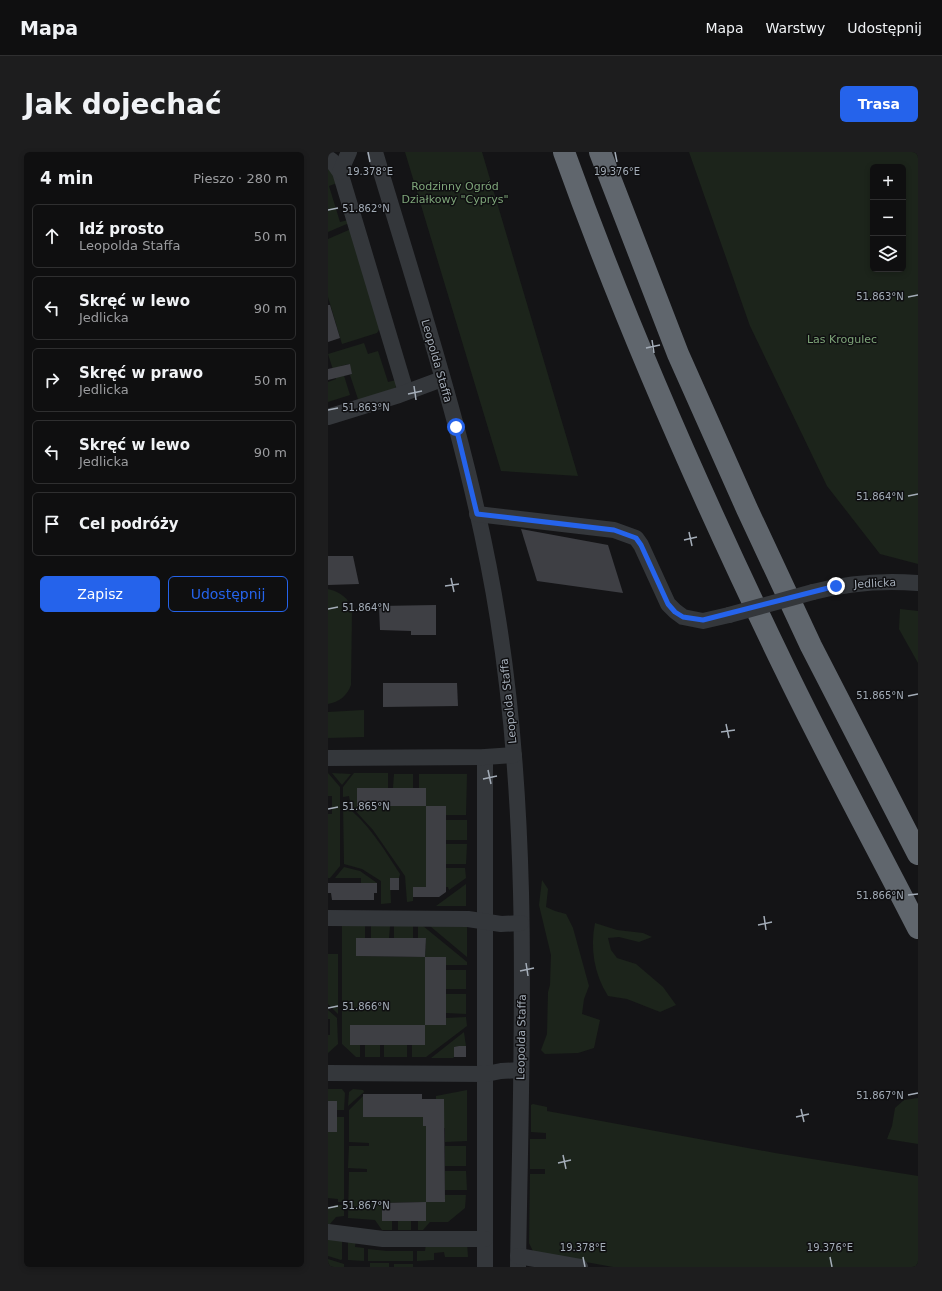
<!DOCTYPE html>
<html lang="pl">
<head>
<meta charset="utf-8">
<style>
	:root { --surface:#0f0f10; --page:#1d1d1e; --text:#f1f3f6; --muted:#9b9c9f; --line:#2f2f30; --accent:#2563eb }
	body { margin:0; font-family:"DejaVu Sans",sans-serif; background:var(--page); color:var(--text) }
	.controls { position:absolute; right:12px; top:12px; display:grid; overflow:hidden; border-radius:6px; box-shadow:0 2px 6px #0003 }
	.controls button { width:36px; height:36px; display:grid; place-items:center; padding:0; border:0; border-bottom:1px solid var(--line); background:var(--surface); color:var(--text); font:20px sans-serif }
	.stop { position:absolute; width:12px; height:12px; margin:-9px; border:3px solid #2563eb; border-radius:50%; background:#fff }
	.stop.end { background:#2563eb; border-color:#fff; box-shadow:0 1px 4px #0008 }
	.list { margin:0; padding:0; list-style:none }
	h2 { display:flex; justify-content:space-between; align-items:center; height:52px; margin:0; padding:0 16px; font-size:17px }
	h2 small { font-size:13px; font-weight:400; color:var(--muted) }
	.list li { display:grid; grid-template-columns:26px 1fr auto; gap:12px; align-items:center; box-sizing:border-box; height:64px; margin:0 8px 8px; padding:0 8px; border:1px solid var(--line); border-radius:6px }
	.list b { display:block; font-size:15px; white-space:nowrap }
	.list p { margin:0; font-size:13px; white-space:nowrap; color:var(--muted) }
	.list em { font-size:13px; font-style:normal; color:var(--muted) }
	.actions { display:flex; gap:8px; padding:12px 16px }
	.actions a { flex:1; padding:9px 0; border:1px solid var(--accent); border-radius:6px; text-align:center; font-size:14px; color:var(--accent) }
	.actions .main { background:var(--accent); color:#fff }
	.icon { flex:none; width:22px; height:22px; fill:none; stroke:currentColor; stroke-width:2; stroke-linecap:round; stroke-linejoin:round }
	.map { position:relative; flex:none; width:590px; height:1115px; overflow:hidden; border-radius:6px }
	header { display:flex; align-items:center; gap:24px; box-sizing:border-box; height:56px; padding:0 20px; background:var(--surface); border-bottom:1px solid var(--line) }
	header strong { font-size:19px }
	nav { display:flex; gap:22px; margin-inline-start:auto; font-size:14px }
	.intro { display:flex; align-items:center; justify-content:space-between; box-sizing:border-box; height:96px; padding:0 24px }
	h1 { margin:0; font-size:28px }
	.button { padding:10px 18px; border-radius:6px; background:var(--accent); color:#fff; font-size:14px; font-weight:700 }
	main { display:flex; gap:24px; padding:0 24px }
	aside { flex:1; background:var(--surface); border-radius:6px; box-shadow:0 2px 6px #0003 }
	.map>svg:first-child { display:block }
	.green { fill:#1c241b; fill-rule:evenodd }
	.building { fill:#3e3f44 }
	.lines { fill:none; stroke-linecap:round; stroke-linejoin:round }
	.minor { stroke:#34373b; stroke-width:16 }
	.highway { stroke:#60666d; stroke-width:22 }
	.minor-bridge { stroke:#34373b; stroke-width:16 }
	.route { stroke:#2563eb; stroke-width:5 }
	.ticks { fill:none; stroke:#a4adb8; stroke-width:1.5 }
	.labels { text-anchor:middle; stroke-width:3; stroke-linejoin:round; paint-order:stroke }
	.park-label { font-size:11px; fill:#7ea579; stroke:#0f0f11 }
	.street-label { font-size:11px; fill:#a4adb8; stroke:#0f0f11 }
	.ticks-label { font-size:10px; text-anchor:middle; fill:#a4adb8; stroke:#0f0f11; stroke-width:3; stroke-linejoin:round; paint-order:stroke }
</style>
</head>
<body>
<header>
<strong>Mapa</strong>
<nav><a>Mapa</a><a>Warstwy</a><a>Udostępnij</a></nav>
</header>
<div class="intro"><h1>Jak dojechać</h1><a class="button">Trasa</a></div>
<main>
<aside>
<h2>4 min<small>Pieszo · 280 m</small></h2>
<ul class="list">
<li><svg class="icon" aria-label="ahead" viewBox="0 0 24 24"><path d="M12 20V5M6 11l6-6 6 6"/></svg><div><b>Idź prosto</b><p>Leopolda Staffa</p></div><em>50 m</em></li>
<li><svg class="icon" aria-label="left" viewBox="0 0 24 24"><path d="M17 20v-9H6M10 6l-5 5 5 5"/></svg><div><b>Skręć w lewo</b><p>Jedlicka</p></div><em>90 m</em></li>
<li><svg class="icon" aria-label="right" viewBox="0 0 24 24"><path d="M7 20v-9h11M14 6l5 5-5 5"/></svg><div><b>Skręć w prawo</b><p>Jedlicka</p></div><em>50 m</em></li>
<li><svg class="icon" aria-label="left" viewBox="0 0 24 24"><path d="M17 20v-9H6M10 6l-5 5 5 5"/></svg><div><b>Skręć w lewo</b><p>Jedlicka</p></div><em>90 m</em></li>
<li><svg class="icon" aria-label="arrive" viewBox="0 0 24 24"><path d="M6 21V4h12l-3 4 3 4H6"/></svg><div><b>Cel podróży</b></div></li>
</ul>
<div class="actions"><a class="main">Zapisz</a><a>Udostępnij</a></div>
</aside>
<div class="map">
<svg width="590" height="1115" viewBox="0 0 590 1115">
	<rect width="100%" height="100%" fill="#141416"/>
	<g class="green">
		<path d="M77 0H154L250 324 173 319Z"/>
		<path d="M361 0H590V412L552 402 499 334 422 174ZM545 15H575V117H545Z"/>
		<path d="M0 11 9 31 1 34 12 70 20 68 21 71 0 80Z"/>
		<path d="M23 77 52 176 49 181 14 192 0 145V87Z"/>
		<path d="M36 191 40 202 50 199 60 230 68 228 69 232 67 236 31 250 22 223 24 222 21 212 13 214 22 243 0 250V230L8 227 0 202Z"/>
		<path d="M0 437C12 440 21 446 24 458L23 533C19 544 11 550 0 552Z"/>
		<path d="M572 457 590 459V511L571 477Z"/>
		<path d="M36 558V585L0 586V560Z"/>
		<path d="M0 621 12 635V714L2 726H0V662H4V644H0Z"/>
		<path d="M4 621 23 622 14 633Z"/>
		<path d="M26 621H60V636H29V654H98V636H91V622H139L138 663H118V654L98 655V725H118V716H137L138 726 121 738 120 735H85V749L79 750 77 724 45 678 23 654 21 644 15 645V635Z"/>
		<path d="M66 622H85V636H65Z"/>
		<path d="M15 652C39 669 56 697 72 722L71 726H62L63 751 53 752V729L34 717 16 712Z"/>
		<rect x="118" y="668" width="21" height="20"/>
		<path d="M118 692H139L138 712H118Z"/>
		<path d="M16 715 32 719 49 731H33V726H7Z"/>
		<path d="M214 728 220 737 218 755 227 759 238 762 245 776 261 834 256 847 254 862 272 868 266 896 250 901 217 902 213 898 219 882 220 840 222 833 223 803 211 753Z"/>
		<path d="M138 732V754H108Z"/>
		<path d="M267 771 289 778 315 781 324 785 311 790 291 785 280 786 283 798 289 806 308 812 335 835 348 853 332 860 299 847 280 844C266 822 262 796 267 771Z"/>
		<path d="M14 773 37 774V786H28L29 804 97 805 98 786H90V774H95L139 810V813H118V805H98L97 873H117L118 866 138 865 139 874 98 905H84V893H97V873H23L32 893V905H28L14 892Z"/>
		<path d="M43 774H62L61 786H43Z"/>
		<rect x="66" y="774" width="19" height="12"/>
		<path d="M102 774H139V805Z"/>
		<path d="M0 802H10V862L0 852Z"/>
		<rect x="118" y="818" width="20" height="19"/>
		<path d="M118 842H138V862L118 861Z"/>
		<path d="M0 858 9 866 10 892 0 901V883H2V867H0Z"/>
		<path d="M136 880 138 894 126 895V905L125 906H103Z"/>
		<rect x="37" y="893" width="15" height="12"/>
		<rect x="56" y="893" width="23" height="12"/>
		<path d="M0 937H14L17 941 16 958H9V949H0Z"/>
		<path d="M25 937 35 938 36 940 20 954 21 940Z"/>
		<path d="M139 938V989L117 990V976L98 977V1050H117V1043H138L137 1056 120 1070H102L95 1078H90V1069H98L97 1050 54 1051V1069H64V1078H54L47 1068 20 1066 21 1020H39V1017L20 1016 21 994H41V991L21 990V958L35 944 95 965V974H116V947H108V944Z"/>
		<path d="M590 946V992L559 987 564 974 567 956 576 948Z"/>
		<path d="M205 952 219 955V959L447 1001 590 1024V1115H285L219 1103 205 1099 201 1091 202 1022H217V1017H202V987H218V981L203 980V953Z"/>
		<path d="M9 965H16V1050H10V1047L0 1046V967Z"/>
		<rect x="117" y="994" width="21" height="20"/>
		<path d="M117 1019H138L139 1038H117Z"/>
		<path d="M6 1053H16V1064L8 1065 2 1072H0V1056H6Z"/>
		<rect x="70" y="1069" width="13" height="9"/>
		<path d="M0 1084 14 1085V1107L13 1108 0 1104Z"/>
		<path d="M20 1086 28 1087 27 1095 36 1096V1109L20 1108Z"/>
		<path d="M139 1090 140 1105H117L116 1100 106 1101V1108L89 1109V1099H97L98 1091Z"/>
		<path d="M40 1097 59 1099H85V1109H40Z"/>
		<path d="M0 1107 16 1112V1115H0Z"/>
		<rect x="42" y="1111" width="19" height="4"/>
		<rect x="66" y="1112" width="19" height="3"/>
	</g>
	<g class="building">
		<path d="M0 153H2L12 186 0 190Z"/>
		<path d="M22 212 24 222 0 228V217Z"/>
		<path d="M193 377 280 393 295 441 209 429Z"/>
		<path d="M0 404H25L31 432 0 433Z"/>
		<path d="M108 453V483H83V479L52 478 51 454Z"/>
		<path d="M55 531H129L130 554 55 555Z"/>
		<rect x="29" y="636" width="69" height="18"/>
		<path d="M98 654H118V740L111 745H85V735H98Z"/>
		<rect x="62" y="726" width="9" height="12"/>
		<path d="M0 731H49V741H46V748H4L3 741H0Z"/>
		<path d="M28 786H98L97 805 28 804Z"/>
		<rect x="97" y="805" width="21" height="68"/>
		<rect x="22" y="873" width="75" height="20"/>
		<path d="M131 894H138V905H126V895Z"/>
		<path d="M35 942H94V947H116L117 1050H98V974H95V965H35Z"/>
		<rect x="0" y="949" width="9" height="31"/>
		<path d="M98 1050V1069H54V1051Z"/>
	</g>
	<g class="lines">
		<g class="minor">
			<path d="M47 0C93 154 145 308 170 467 204 681 193 899 190 1115"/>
			<path d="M0 6 4 9 12 20 78 240"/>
			<path d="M12 20 21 0"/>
			<path d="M0 265 71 243 114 227"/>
			<path d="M149 362 286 378 308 386 313 393 340 452 347 459 355 465 375 469 401 463"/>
			<path d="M485 440C520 431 554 428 590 431"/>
			<path d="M157 605V1115"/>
			<path d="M0 606 157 605 186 603"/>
			<path d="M0 766 140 767 173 772 193 771"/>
			<path d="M0 921 158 922 173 919 193 918"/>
			<path d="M0 1080 55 1087H157"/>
			<path d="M190 1104 252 1115"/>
		</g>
		<g class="highway">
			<path d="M236 0C299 176 375 348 457 517 499 604 546 690 590 776"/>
			<path d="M272 0 350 202 419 357 483 494 590 702"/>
		</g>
		<path class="minor-bridge" d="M401 463 485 440"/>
	</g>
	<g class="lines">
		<path class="route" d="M128 275 149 362 286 378 308 386 313 393 340 452 347 460 355 465 375 468 508 434"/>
	</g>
	<path class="ticks" d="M40 0 42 10M287 0 289 10M0 58 10 56M580 145 590 143M324 188 326 201M318 196 332 193M86 234 88 248M80 242 94 239M0 258 10 256M580 344 590 342M361 380 364 394M356 388 369 385M123 426 126 440M117 434 131 432M0 457 10 455M580 544 590 542M398 572 401 586M393 580 407 578M160 618 163 632M155 627 169 624M0 657 10 655M580 743 590 742M436 764 438 778M430 773 444 770M198 811 200 824M192 819 206 816M0 856 10 854M580 943 590 941M473 957 476 970M468 965 481 962M235 1003 238 1017M230 1011 243 1008M0 1056 10 1054M255 1105 257 1115M502 1105 504 1115"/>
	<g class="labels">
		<g class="park-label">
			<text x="127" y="38">Rodzinny Ogród<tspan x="127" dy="13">Działkowy "Cyprys"</tspan></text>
			<text x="514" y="191">Las Krogulec</text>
		</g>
		<g class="street-label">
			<text transform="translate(109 209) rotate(74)" y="4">Leopolda Staffa</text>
			<text transform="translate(547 431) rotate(-3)" y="4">Jedlicka</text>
			<text transform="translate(180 549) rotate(-96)" y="4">Leopolda Staffa</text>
			<text transform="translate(193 885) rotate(-89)" y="4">Leopolda Staffa</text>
		</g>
	</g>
	<g class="ticks-label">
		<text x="42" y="23">19.378°E</text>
		<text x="289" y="23">19.376°E</text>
		<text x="38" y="60">51.862°N</text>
		<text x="552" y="148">51.863°N</text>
		<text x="38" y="259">51.863°N</text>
		<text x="552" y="348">51.864°N</text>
		<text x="38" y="459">51.864°N</text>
		<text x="552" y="547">51.865°N</text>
		<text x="38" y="658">51.865°N</text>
		<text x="552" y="747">51.866°N</text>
		<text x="38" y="858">51.866°N</text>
		<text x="552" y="947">51.867°N</text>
		<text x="38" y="1057">51.867°N</text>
		<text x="255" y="1099">19.378°E</text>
		<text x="502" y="1099">19.376°E</text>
	</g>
</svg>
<div class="controls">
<button>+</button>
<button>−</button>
<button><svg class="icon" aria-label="layers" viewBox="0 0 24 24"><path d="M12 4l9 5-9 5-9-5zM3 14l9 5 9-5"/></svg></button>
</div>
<div class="stop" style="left:128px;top:275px"></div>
<div class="stop end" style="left:508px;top:434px"></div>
</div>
</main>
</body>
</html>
